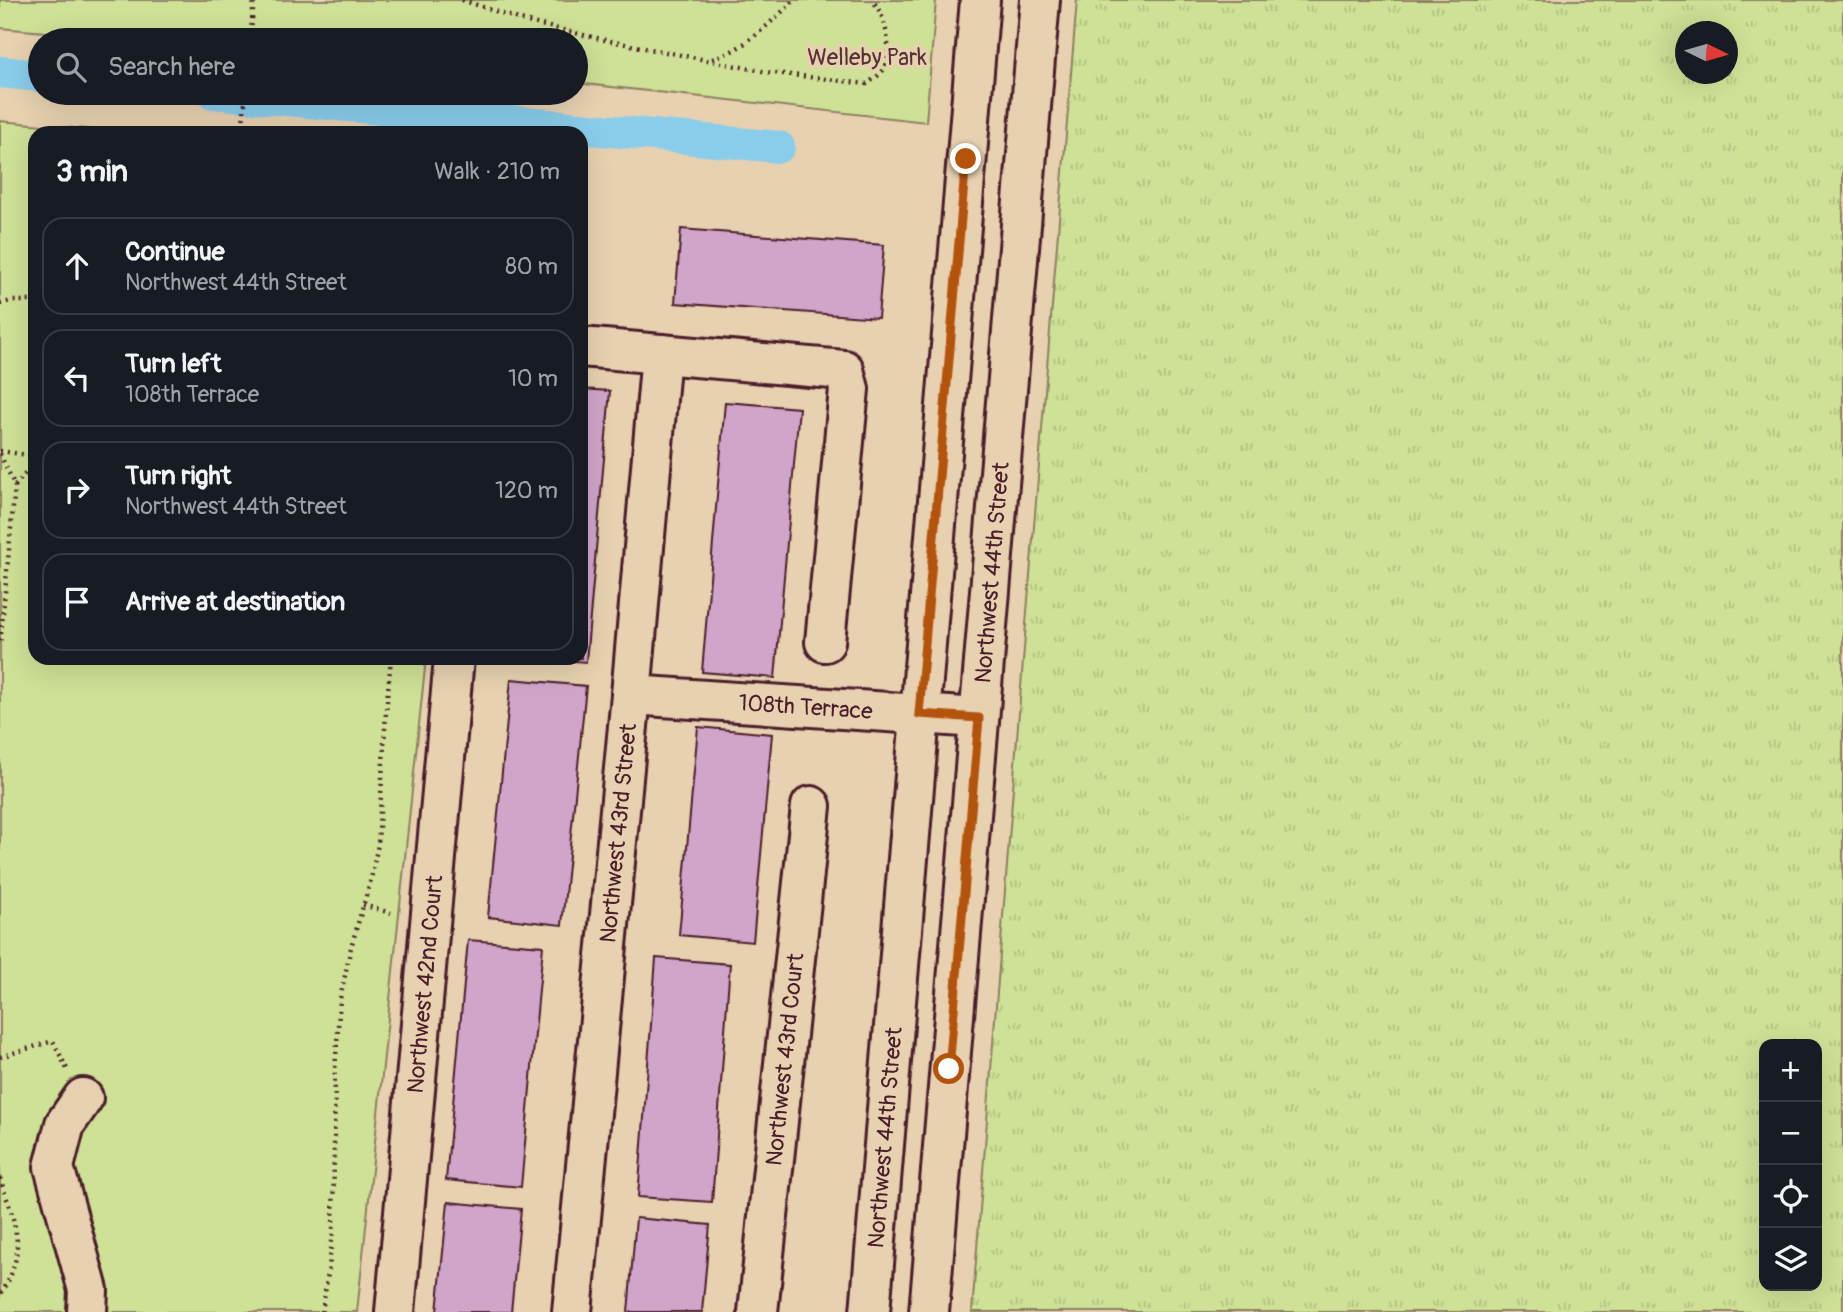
<!DOCTYPE html>
<html lang="en">
<head>
<meta charset="utf-8">
<style>
	:root { --surface:#171b24; --page:#20242c; --text:#f1f3f6; --muted:#9ea1a6; --line:#363941 }
	body { margin:0; font-family:Pangolin,sans-serif; background:var(--page); color:var(--text) }
	.controls { position:absolute; right:21px; bottom:21px; display:grid; overflow:hidden; border-radius:14px; box-shadow:0 7px 28px #0002 }
	.controls button { width:63px; height:63px; display:grid; place-items:center; padding:0; border:0; border-bottom:2px solid var(--line); background:var(--surface); color:var(--text); font:35px sans-serif }
	.compass { position:absolute; left:1675px; top:21px; width:63px; height:63px; border-radius:50%; background:var(--surface); box-shadow:0 7px 28px #0002; rotate:95deg }
	.stop { position:absolute; width:21px; height:21px; margin:-16px; border:5px solid #b45309; border-radius:50%; background:#fff }
	.stop.end { background:#b45309; border-color:#fff; box-shadow:0 2px 7px #0008 }
	.list { margin:0; padding:0; list-style:none }
	h2 { display:flex; justify-content:space-between; align-items:center; height:91px; margin:0; padding:0 28px; font-size:30px }
	h2 small { font-size:23px; font-weight:400; color:var(--muted) }
	.list li { display:grid; grid-template-columns:46px 1fr auto; gap:21px; align-items:center; box-sizing:border-box; height:98px; margin:0 14px 14px; padding:0 14px; border:2px solid var(--line); border-radius:21px }
	.list b { display:block; font-size:26px; white-space:nowrap }
	.list p { margin:0; font-size:23px; white-space:nowrap; color:var(--muted) }
	.list em { font-size:23px; font-style:normal; color:var(--muted) }
	.icon { flex:none; width:38px; height:38px; fill:none; stroke:currentColor; stroke-width:2; stroke-linecap:round; stroke-linejoin:round }
	.map { position:relative; flex:none; width:1843px; height:1312px; overflow:hidden }
	.search { position:absolute; background:var(--surface); box-shadow:0 7px 28px #0002; left:28px; top:28px; width:560px; height:77px; display:flex; align-items:center; gap:18px; box-sizing:border-box; padding:0 24px; border-radius:38px; color:var(--muted); font-size:26px }
	.panel { position:absolute; background:var(--surface); box-shadow:0 7px 28px #0002; left:28px; top:126px; width:560px; height:539px; border-radius:21px }
	.map>svg:first-child { display:block }
	.grass { fill:url(#grass-tufts); stroke:#8c8060; stroke-width:2; fill-rule:evenodd }
	.park { fill:#cee196; stroke:#8c8060; stroke-width:2 }
	.lines { fill:none; stroke-linecap:round; stroke-linejoin:round }
	.canal { stroke:#8acdeb; stroke-width:32 }
	.building { fill:#d0a5c9; stroke:#4a1f2b; stroke-width:2 }
	.minor-casing { stroke:#4a1f2b; stroke-width:44 }
	.path { stroke:#4a1f2b; stroke-width:4.5; stroke-dasharray:2 5; stroke-linecap:butt }
	.minor { stroke:#e7d1b0; stroke-width:38 }
	.route { stroke:#b45309; stroke-width:9 }
	.labels { text-anchor:middle; dominant-baseline:central; stroke-width:7; stroke-linejoin:round; paint-order:stroke }
	.park-label { font-size:23px; fill:#573236; stroke:#e7d1b0 }
	.street-label { font-size:23px; fill:#4a1f2b; stroke:#e7d1b0 }
</style>
</head>
<body>
<div class="map">
<svg width="1843" height="1312" viewBox="0 0 1843 1312">
	<defs>
		<pattern id="grass-tufts" width="24" height="20" patternUnits="userSpaceOnUse" patternTransform="scale(1.75)"><rect width="24" height="20" fill="#cee196"/><path d="M3 7l-1-3M5 7V3M7 7l1-3M15 17l-1-3M17 17v-4M19 17l1-3" fill="none" stroke="#b2c181"/></pattern>
	</defs>
	<rect width="100%" height="100%" fill="#e7d1b0"/>
	<filter id="ink" filterUnits="userSpaceOnUse"><feTurbulence type="fractalNoise" baseFrequency=".0143" numOctaves="2"/><feDisplacementMap in="SourceGraphic" scale="14" xChannelSelector="R" yChannelSelector="G"/><feConvolveMatrix kernelMatrix="1 2 1 2 8 2 1 2 1" color-interpolation-filters="sRGB"/></filter>
	<g filter="url(#ink)">
		<path class="grass" d="M 1077,0 L 1843,0 L 1843,1312 L 972,1312 L 1023,661 ZM 1686,32 L 1728,32 L 1728,74 L 1686,74 ZM 1764,1044 L 1817,1044 L 1817,1286 L 1764,1286 Z"/>
		<path class="park" d="M 0,0 L 936,0 L 926,122 L 576,83 L 576,40 L 136,40 L 0,28 Z
			M 0,121 L 128,133 L 35,133 L 35,658 L 426,658 L 357,1312 L 0,1312 Z"/>
		<g class="lines">
			<path class="canal" d="M 0,72 L 40,76
				M 213,93 L 779,147"/>
		</g>
		<path class="building" d="M 681,229 L 884,245 L 878,318 L 675,303 Z
			M 581,389 L 610,391 L 586,662 L 536,658 L 581,658 Z
			M 725,402 L 799,408 L 775,678 L 702,672 Z
			M 511,679 L 586,686 L 562,925 L 488,917 Z
			M 698,727 L 772,734 L 753,942 L 679,935 Z
			M 468,940 L 543,946 L 521,1187 L 446,1180 Z
			M 656,958 L 730,964 L 712,1202 L 638,1197 Z
			M 448,1202 L 521,1209 L 511,1312 L 437,1312 Z
			M 636,1218 L 710,1225 L 702,1312 L 628,1312 Z"/>
		<g class="lines">
			<defs>
				<g id="minor">
					<path d="M 581,347 L 844,370 L 849,389 L 825,642"/>
					<path id="s1" d="M 631,695 L 979,718"/>
					<path d="M 83,1098 L 65,1124 L 54,1167 L 88,1290 L 87,1312"/>
					<path id="s2" d="M 395,1312 L 454,658"/>
					<path id="s3" d="M 572,1312 L 631,695 L 661,354"/>
					<path id="s4" d="M 758,1312 L 811,806"/>
					<path id="s5" d="M 870,1312 L 980,0"/>
					<path id="s6" d="M 929,1312 L 1040,0"/>
				</g>
			</defs>
			<use href="#minor" class="minor-casing"/>
			<path class="path" d="M 462,0 L 524,21 L 605,40 L 767,72 L 867,84 C 872,80 880,75 884,69 C 894,54 885,10 871,0
				M 250,40 L 254,0
				M 712,59 C 745,50 770,22 795,0
				M 242,133 L 246,93
				M 0,304 L 11,301 L 35,301
				M 0,451 L 35,456
				M 0,454 L 15,486 L 0,645
				M 15,486 L 35,462
				M 363,905 L 391,913
				M 0,1057 L 53,1041 L 67,1069
				M 0,1178 C 15,1224 29,1251 0,1295
				M 322,1312 L 329,1267 L 333,1231 L 335,1070 L 340,999 L 351,947 L 371,879 L 378,844 L 386,712 L 391,658"/>
			<use href="#minor" class="minor"/>
		</g>
	</g>
	<g class="lines" filter="url(#ink)">
		<path class="route" d="M 949,1069 L 979,718 L 919,714 L 966,159"/>
	</g>
	<g class="labels">
		<g class="park-label">
			<text x="867" y="57">Welleby Park</text>
		</g>
		<g class="street-label">
			<text stroke="none"><textPath href="#s6" startOffset="742">Northwest 44th Street</textPath></text>
			<text stroke="none"><textPath href="#s1" startOffset="175">108th Terrace</textPath></text>
			<text stroke="none"><textPath href="#s3" startOffset="481">Northwest 43rd Street</textPath></text>
			<text stroke="none"><textPath href="#s2" startOffset="329">Northwest 42nd Court</textPath></text>
			<text stroke="none"><textPath href="#s4" startOffset="254">Northwest 43rd Court</textPath></text>
			<text stroke="none"><textPath href="#s5" startOffset="175">Northwest 44th Street</textPath></text>
		</g>
	</g>
</svg>
<div class="controls">
<button>+</button>
<button>−</button>
<button><svg class="icon" aria-label="locate" viewBox="0 0 24 24"><circle cx="12" cy="12" r="6"/><path d="M12 2v4M12 18v4M2 12h4M18 12h4"/></svg></button>
<button><svg class="icon" aria-label="layers" viewBox="0 0 24 24"><path d="M12 4l9 5-9 5-9-5zM3 14l9 5 9-5"/></svg></button>
</div>
<svg class="compass" viewBox="-18 -18 36 36"><path d="M0-13l5 13h-10z" fill="#e53935"/><path d="M0 13l5-13h-10z" fill="#9ea1a6"/></svg>
<div class="stop" style="left:949px;top:1069px"></div>
<div class="stop end" style="left:966px;top:159px"></div>
<div class="search"><svg class="icon" aria-label="search" viewBox="0 0 24 24"><circle cx="10" cy="10" r="6"/><path d="M15 15l6 6"/></svg>Search here</div>
<section class="panel">
<h2>3 min<small>Walk · 210 m</small></h2>
<ul class="list">
<li><svg class="icon" aria-label="ahead" viewBox="0 0 24 24"><path d="M12 20V5M6 11l6-6 6 6"/></svg><div><b>Continue</b><p>Northwest 44th Street</p></div><em>80 m</em></li>
<li><svg class="icon" aria-label="left" viewBox="0 0 24 24"><path d="M17 20v-9H6M10 6l-5 5 5 5"/></svg><div><b>Turn left</b><p>108th Terrace</p></div><em>10 m</em></li>
<li><svg class="icon" aria-label="right" viewBox="0 0 24 24"><path d="M7 20v-9h11M14 6l5 5-5 5"/></svg><div><b>Turn right</b><p>Northwest 44th Street</p></div><em>120 m</em></li>
<li><svg class="icon" aria-label="arrive" viewBox="0 0 24 24"><path d="M6 21V4h12l-3 4 3 4H6"/></svg><div><b>Arrive at destination</b></div></li>
</ul>
</section>
</div>
</body>
</html>
